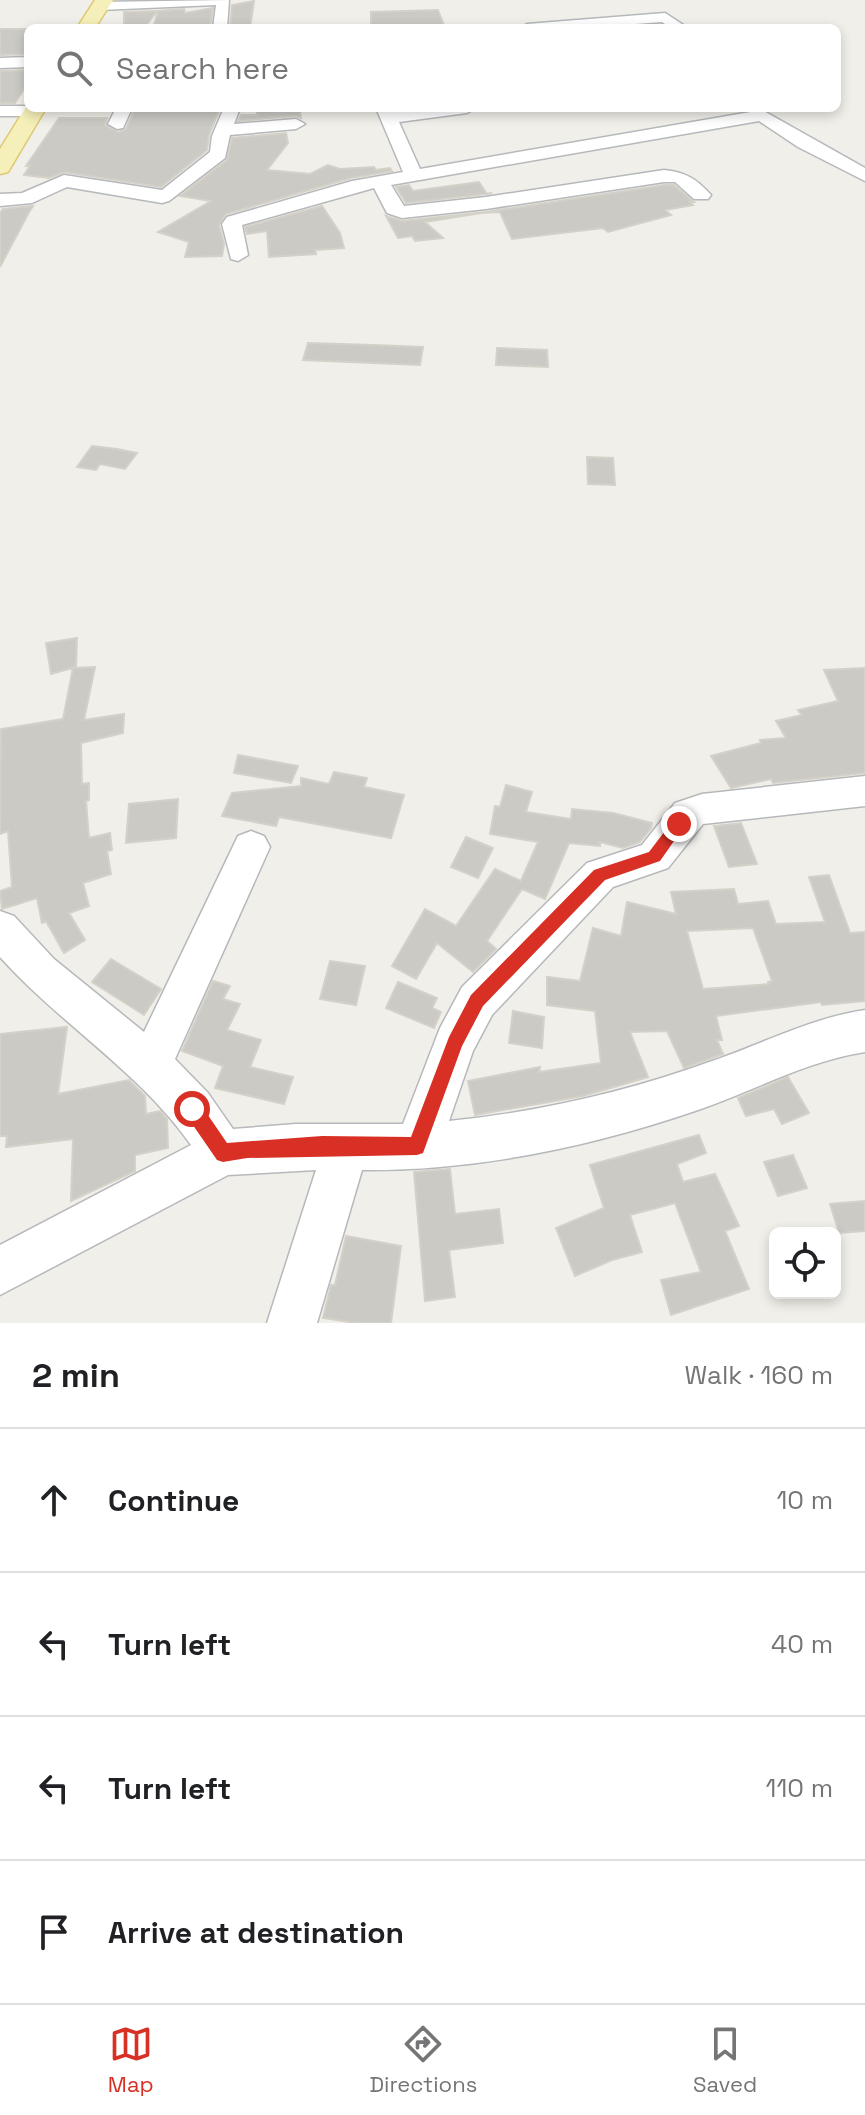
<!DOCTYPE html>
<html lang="en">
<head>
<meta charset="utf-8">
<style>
	:root { --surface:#fff; --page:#f2f2f2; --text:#202124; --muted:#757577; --line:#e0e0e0; --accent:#d93025 }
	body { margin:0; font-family:"Space Grotesk",sans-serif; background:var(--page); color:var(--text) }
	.controls { position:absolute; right:24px; bottom:24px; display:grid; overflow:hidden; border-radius:12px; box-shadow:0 4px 12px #0003 }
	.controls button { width:72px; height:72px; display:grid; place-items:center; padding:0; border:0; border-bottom:2px solid var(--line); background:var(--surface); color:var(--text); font:40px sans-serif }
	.stop { position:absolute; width:24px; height:24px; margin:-18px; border:6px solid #d93025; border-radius:50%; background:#fff }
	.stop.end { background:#d93025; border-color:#fff; box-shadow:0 2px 8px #0008 }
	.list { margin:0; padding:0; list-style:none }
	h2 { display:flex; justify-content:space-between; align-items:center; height:104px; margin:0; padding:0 32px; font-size:34px }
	h2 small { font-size:26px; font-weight:400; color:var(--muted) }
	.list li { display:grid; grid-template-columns:52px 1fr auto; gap:24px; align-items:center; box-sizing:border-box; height:144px; padding:0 32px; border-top:2px solid var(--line) }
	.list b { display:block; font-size:30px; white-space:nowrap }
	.list em { font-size:26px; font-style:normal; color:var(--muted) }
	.icon { flex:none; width:44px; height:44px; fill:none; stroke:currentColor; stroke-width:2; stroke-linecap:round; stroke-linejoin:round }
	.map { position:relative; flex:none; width:865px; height:1323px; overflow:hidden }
	.search { position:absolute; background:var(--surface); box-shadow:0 4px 12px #0003; left:24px; right:24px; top:24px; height:88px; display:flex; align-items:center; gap:20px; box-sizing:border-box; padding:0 28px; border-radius:12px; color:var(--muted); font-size:30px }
	.sheet { height:680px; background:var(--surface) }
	nav { display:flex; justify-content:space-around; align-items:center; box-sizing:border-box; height:112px; border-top:2px solid var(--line); background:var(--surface); font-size:22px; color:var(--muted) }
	nav a { display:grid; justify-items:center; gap:4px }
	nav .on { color:var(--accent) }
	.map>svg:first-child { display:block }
	.building { fill:#cbcac5; stroke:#d4d1c8; stroke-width:2; fill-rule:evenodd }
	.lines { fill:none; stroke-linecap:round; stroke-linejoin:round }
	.minor-casing { stroke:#b6b8bb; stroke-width:3 }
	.major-casing { stroke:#e0c872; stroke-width:3 }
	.minor { fill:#fff; fill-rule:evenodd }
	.major { fill:#f5efb9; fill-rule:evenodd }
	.route { fill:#d93025 }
</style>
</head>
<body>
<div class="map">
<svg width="865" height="1323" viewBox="0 0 865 1323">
	<rect width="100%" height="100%" fill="#f0efe9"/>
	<path class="building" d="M 254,1 L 250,28 L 230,28 L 232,5 Z
		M 213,8 L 210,28 L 153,28 L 158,11 L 184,9 L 185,13 Z
		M 438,10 L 445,28 L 371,28 L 371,12 Z
		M 157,11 L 146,26 L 124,26 L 124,12 Z
		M 0,29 L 28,29 L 28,54 L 0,55 Z
		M 28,70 L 28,83 L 15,103 L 0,103 L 0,71 Z
		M 135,108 L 220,108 L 209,135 L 207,150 L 161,187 L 64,172 L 49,178 L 24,175 L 30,166 L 26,166 L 59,118 L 107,118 L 105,125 L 118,132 L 126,129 Z
		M 300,108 L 301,118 L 296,116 L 238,121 L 241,115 L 257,115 L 257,109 Z
		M 286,133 L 288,143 L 267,170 L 310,174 L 328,165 L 340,169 L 374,167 L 376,170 L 390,168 L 392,171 L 351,178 L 226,214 L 219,225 L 224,244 L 222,256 L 185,257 L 189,242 L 158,232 L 211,201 L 180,196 L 227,160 L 232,138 Z
		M 479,182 L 487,194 L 492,193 L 486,194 L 406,203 L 396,187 L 409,185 L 413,191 Z
		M 664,185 L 674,185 L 694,202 L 690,202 L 693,205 L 665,210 L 671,215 L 608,232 L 603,228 L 512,239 L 500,212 L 481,213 L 425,222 L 443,238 L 415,241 L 412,236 L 398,238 L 386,216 L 402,221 L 486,212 Z
		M 33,206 L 28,214 L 0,267 L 0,213 L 3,209 Z
		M 322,206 L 340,233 L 344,248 L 315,250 L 316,254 L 269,257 L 267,231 L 247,234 L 245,227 Z
		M 308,343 L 373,345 L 423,347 L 420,365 L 303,360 Z
		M 497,348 L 547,350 L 548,367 L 496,365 Z
		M 92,446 L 117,449 L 137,453 L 125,469 L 100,464 L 96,470 L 77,467 Z
		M 587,457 L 613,458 L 615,485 L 588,484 Z
		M 77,638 L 76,667 L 51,674 L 46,643 Z
		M 95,667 L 84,720 L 124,714 L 123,733 L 81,743 L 82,784 L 89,783 L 89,800 L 86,801 L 89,838 L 110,833 L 112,850 L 107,851 L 111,874 L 83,883 L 89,906 L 69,913 L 85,940 L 64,953 L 46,921 L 42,923 L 37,898 L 2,909 L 0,891 L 12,887 L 8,831 L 0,834 L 1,729 L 63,719 L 73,668 Z
		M 865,668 L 865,773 L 773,783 L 771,779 L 731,788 L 711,756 L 761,743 L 760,740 L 786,738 L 776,721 L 802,715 L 798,710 L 838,701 L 824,670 Z
		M 238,755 L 298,766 L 291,783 L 234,773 Z
		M 334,772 L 367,778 L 364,787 L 404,795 L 391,838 L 279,817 L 276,826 L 222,816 L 232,793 L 301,786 L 301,778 L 329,784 Z
		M 506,785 L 532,792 L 526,812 L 571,819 L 572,809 L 613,813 L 652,823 L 651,828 L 640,842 L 623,848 L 600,842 L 600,846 L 569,843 L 545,899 L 522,889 L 487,941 L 496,949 L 473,972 L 437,943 L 416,979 L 392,966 L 425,909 L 456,926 L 495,869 L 521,881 L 538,842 L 490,834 L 495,806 L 500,807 Z
		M 178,799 L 176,838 L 126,843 L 129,804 Z
		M 741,823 L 757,864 L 729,867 L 714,826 Z
		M 466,837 L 493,848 L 478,878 L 451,867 Z
		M 829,875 L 850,933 L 865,932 L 865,1001 L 822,1005 L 821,1002 L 716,1016 L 722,1040 L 717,1040 L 723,1054 L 684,1068 L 667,1031 L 630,1032 L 648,1077 L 583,1096 L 475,1115 L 468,1081 L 540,1067 L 539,1072 L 601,1063 L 595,1011 L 547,1005 L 547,977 L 580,981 L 593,928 L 621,936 L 627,902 L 676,914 L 671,892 L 734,889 L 738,904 L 768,901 L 776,924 L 825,922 L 809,877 ZM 753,928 L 772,981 L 768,982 L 769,984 L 703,989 L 687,931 Z
		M 111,959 L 161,989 L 144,1015 L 92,982 Z
		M 330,961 L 365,966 L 356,1005 L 320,999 Z
		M 213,981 L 230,986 L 223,999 L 240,1004 L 227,1030 L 261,1040 L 250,1067 L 293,1077 L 284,1104 L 215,1088 L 223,1066 L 182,1051 Z
		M 398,982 L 437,998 L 432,1008 L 441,1012 L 434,1028 L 386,1008 Z
		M 513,1011 L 544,1017 L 542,1048 L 509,1043 Z
		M 67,1027 L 58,1094 L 129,1080 L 145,1096 L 146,1114 L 160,1111 L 167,1119 L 168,1148 L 135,1155 L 135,1171 L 71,1201 L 73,1139 L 6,1147 L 7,1136 L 0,1136 L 0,1034 Z
		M 788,1077 L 809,1113 L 782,1124 L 774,1109 L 746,1116 L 738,1098 Z
		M 699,1135 L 706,1153 L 677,1164 L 683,1182 L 715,1174 L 739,1226 L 725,1231 L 749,1289 L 671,1315 L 661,1280 L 701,1272 L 675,1203 L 630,1215 L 642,1252 L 612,1260 L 575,1276 L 556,1228 L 604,1208 L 590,1165 Z
		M 793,1155 L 807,1188 L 778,1196 L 764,1162 Z
		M 450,1169 L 455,1214 L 499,1209 L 503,1243 L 449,1250 L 455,1297 L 425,1301 L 414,1172 Z
		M 865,1201 L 865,1231 L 839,1233 L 830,1204 Z
		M 346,1236 L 401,1246 L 391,1323 L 356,1323 L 323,1318 L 331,1285 L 335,1285 Z"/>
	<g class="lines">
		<defs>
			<path id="minor" d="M 229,0 L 227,28 L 213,28 L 216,5 L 100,10 L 93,6 L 100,2 Z
				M 665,13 L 688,28 L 671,28 L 662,22 L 581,28 L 520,28 L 527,24 Z
				M 28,57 L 28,67 L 0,68 L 0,58 Z
				M 0,106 L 28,106 L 43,111 L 35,116 L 0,116 Z
				M 116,108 L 132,108 L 123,128 L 117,129 L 108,124 Z
				M 224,108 L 240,108 L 234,124 L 296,119 L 305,124 L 296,129 L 230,135 L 225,158 L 169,201 L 162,203 L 67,187 L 32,203 L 0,206 L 0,194 L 22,193 L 64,175 L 162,190 L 210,152 L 212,136 Z
				M 376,108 L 392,108 L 394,112 L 428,108 L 475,108 L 467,113 L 399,122 L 420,169 L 762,110 L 865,168 L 865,181 L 798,147 L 759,121 L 391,185 L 404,206 L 486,197 L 664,170 C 685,172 697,179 711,195 L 708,199 L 694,199 L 675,182 L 664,182 L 486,209 L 402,218 L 387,213 L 374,188 L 242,225 L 248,255 L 238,261 L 231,259 L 222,224 L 227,217 L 352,181 L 403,172 Z
				M 865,776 L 865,806 L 703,824 L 668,868 L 613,887 L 492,1015 L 473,1051 L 449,1121 C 539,1112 630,1091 715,1060 C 766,1042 812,1018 865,1010 L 865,1052 C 806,1061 754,1091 698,1110 C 590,1147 476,1171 362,1170 L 317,1323 L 267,1323 L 316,1170 L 228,1175 L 0,1295 L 0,1245 L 191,1145 C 139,1071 60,1024 0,957 L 0,911 L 14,916 L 54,959 L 144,1032 L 238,836 L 251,831 L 264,836 L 270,847 L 175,1059 L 208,1093 L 233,1129 L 296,1124 L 403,1124 L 440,1028 L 462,987 L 587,863 L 642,845 L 675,803 L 702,794 Z"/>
			<path id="major" d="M 95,0 L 113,0 L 95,28 L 77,28 Z
				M 28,104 L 28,108 L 46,108 L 8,172 L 0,174 L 0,149 Z"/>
		</defs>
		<use href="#minor" class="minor-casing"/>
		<use href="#major" class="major-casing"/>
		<use href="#minor" class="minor"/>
		<use href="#major" class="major"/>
	</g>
	<path class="route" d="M 679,817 L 686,824 L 660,861 L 605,880 L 483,1006 L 462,1046 L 423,1153 L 417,1155 L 247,1158 L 223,1162 L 217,1160 L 186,1115 L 183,1109 L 186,1102 L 192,1100 L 199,1102 L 227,1143 L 322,1136 L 411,1137 L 449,1037 L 471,995 L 594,870 L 649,852 L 674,819 Z"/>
</svg>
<div class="controls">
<button><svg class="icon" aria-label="locate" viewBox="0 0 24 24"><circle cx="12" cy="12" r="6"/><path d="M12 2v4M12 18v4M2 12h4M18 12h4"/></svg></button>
</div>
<div class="stop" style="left:192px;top:1109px"></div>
<div class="stop end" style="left:679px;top:824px"></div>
<div class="search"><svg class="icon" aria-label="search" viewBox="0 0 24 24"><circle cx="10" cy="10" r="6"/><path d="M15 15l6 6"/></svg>Search here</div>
</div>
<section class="sheet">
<h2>2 min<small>Walk · 160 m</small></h2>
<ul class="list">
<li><svg class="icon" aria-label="ahead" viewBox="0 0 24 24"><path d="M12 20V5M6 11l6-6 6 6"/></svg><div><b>Continue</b></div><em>10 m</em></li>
<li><svg class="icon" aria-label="left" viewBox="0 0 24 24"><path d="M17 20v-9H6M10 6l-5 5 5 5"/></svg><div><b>Turn left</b></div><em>40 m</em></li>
<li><svg class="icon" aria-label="left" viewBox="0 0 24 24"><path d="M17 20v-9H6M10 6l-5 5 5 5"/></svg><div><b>Turn left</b></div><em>110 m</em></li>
<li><svg class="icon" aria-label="arrive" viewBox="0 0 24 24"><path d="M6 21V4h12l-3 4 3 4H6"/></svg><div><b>Arrive at destination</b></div></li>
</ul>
</section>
<nav>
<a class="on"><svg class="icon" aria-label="map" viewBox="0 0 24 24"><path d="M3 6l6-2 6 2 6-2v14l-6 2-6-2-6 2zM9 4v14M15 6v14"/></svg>Map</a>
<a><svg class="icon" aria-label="directions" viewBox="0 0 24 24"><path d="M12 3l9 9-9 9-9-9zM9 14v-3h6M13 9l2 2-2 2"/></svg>Directions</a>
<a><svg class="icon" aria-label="saved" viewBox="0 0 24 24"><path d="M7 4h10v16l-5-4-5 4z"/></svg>Saved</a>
</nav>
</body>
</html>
